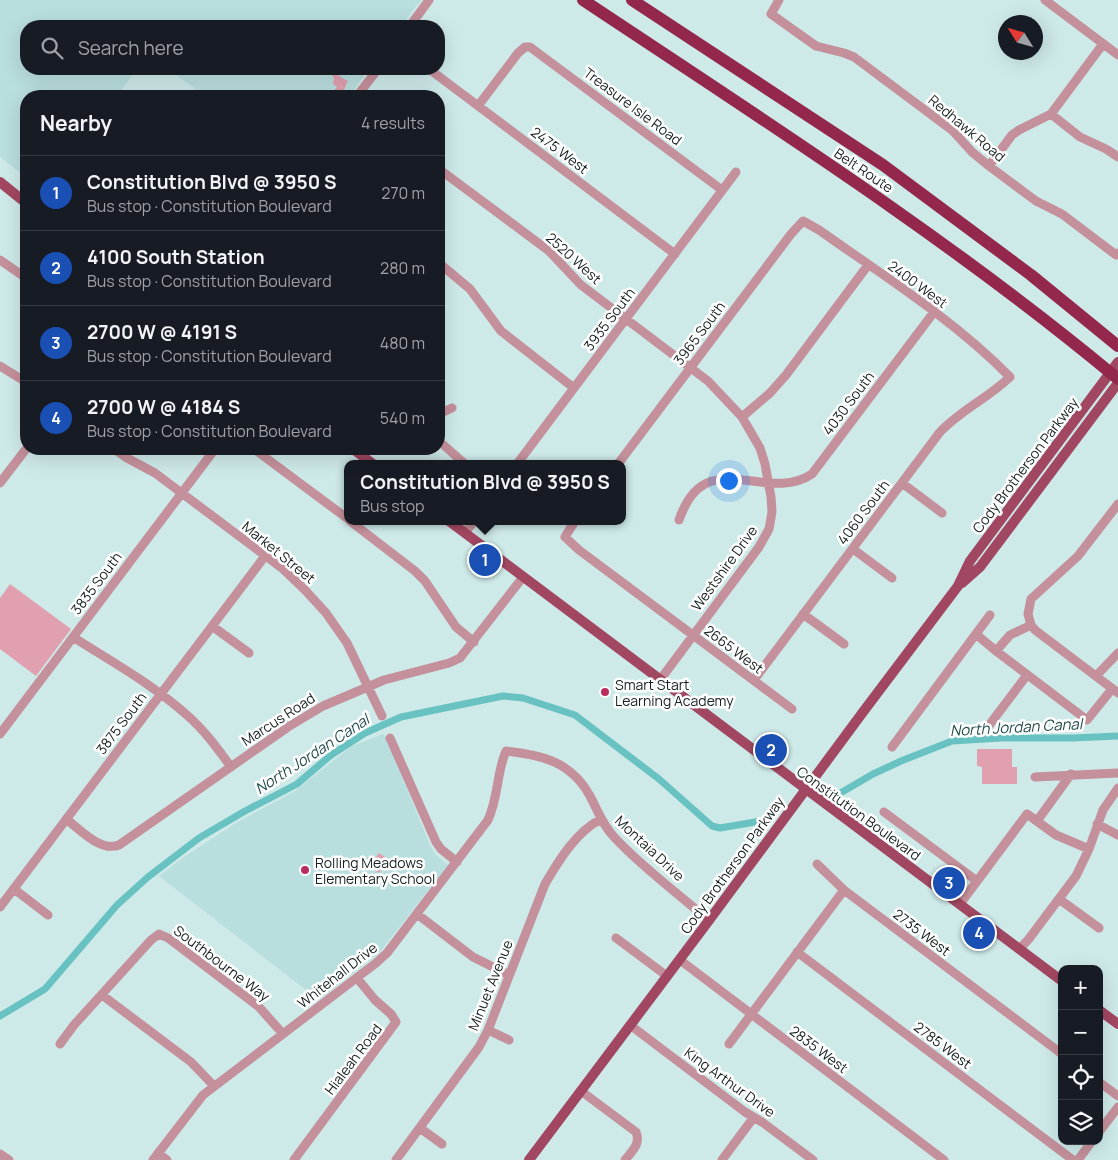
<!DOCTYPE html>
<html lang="en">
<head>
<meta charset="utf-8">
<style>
	:root { --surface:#171b24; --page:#20242c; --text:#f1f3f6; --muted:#9ea1a6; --line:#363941; --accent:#ea580c }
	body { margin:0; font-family:Manrope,sans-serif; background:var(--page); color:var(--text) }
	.controls { position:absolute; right:15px; bottom:15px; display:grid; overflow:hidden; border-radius:10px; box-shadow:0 5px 20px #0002 }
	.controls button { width:45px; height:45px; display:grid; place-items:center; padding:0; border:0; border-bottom:1px solid var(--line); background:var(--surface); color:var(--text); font:25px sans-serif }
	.compass { position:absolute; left:998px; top:15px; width:45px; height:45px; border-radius:50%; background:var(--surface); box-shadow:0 5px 20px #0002; rotate:307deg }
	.you { position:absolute; left:728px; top:480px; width:18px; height:18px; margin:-12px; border:4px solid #fff; border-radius:50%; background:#1a73e8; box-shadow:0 0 0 8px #1a73e833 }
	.badge { display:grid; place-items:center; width:32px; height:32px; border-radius:50%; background:var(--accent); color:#fff; font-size:16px; font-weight:700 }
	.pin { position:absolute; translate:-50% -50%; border:2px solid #fff; box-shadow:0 1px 5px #0006 }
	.popup { position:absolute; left:344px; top:460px; width:282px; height:65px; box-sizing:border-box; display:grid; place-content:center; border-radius:10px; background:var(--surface); filter:drop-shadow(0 1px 4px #0005); font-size:16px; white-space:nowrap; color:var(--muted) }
	.popup b { font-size:19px; color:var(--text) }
	.popup::after { content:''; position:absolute; left:50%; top:100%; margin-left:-10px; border:10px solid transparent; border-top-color:var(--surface) }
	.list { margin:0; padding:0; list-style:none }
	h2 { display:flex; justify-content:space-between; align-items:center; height:65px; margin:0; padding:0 20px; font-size:21px }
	h2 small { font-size:16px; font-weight:400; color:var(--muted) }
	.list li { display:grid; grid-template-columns:32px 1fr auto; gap:15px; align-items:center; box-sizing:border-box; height:75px; padding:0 20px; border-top:1px solid var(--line) }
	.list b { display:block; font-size:19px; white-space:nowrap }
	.list p { margin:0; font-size:16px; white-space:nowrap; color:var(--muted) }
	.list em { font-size:16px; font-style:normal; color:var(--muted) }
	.icon { flex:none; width:28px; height:28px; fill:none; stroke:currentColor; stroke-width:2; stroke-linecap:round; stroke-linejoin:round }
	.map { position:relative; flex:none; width:1118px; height:1160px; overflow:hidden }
	.search { position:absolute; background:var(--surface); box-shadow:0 5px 20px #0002; left:20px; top:20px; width:425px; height:55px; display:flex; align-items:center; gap:12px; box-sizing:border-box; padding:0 18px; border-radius:20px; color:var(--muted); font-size:19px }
	.panel { position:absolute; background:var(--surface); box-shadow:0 5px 20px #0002; left:20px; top:90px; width:425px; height:365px; border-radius:20px }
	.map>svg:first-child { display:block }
	.built { fill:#b9dede }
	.green { fill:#e1a0af }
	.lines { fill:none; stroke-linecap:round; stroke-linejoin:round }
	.canal { stroke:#69c2c2; stroke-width:7 }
	.minor { stroke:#c4909b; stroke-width:9 }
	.major { stroke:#a24761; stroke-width:10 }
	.highway { stroke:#93274c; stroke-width:12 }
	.poi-dot { fill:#b92c5f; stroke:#fff; stroke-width:2 }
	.labels { text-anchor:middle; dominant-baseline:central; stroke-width:5; stroke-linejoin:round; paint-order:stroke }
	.street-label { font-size:14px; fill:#162020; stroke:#fff }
	.poi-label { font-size:14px; fill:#162020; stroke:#fff; text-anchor:start }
	.water-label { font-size:15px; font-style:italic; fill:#234c4d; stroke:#fff }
</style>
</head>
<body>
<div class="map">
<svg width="1118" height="1160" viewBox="0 0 1118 1160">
	<rect width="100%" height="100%" fill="#cde9e8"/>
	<path class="built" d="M 0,0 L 421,0 L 401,26 L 26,26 L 26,69 L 137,69 L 117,96 L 26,96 L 26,177 L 0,157 Z
		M 168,69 L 369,69 L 349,96 L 205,96 Z
		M 384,734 L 430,845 L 436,855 L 448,865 L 379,953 L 319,1000 L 159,876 L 184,857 L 236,823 L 295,791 L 352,746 Z"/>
	<path class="green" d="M 331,69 L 342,78 L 348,81 L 341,96 L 330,96 L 337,87 L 333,84 L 334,78 L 329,71 Z
		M 10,584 L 71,629 L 36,676 L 0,649 L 0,598 Z
		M 977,749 L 1012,749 L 1012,767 L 1017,767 L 1017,784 L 982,784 L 982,767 L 977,766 Z
		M 379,853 L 389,860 L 379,873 L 369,866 Z"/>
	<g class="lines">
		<path class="canal" d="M 837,795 L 873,774 L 901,761 L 952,741 L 1001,738 L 1073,738 L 1118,736
			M 0,1016 L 45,989 L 117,905 L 148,877 L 199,838 L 245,811 L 297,784 L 331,755 L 365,733 L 401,717 L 503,696 L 523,698 L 575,715 L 659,779 L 712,826 L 720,828 L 761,821"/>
		<path class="minor" d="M 779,0 L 771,14 L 816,46 L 844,53 L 854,57 L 953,131 L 972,152 L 989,166 L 1036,201 L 1062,214 L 1116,255 L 1118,253
			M 1045,0 L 1118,55
			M 410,26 L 429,0
			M 429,69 L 675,254
			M 357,96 L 378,69
			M 478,106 L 518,53 L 525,47 L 530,47 L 722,190
			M 1051,114 L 1080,137 L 1106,149 L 1118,157
			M 989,166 L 1012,135 L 1019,130 L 1051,114 L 1103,44
			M 439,169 L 549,251 L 581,285 L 708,381 L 742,417 L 760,448 L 765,464 L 771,497 L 772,512 L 769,529 L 759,547 L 660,680
			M 0,260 L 26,278
			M 439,263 L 470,289 L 501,331 L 574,388
			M 0,366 L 26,382
			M 439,414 L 452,408
			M 742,417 L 770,393 L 786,375 L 868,265
			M 439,441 L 465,464
			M 114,449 L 127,458 L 155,473 L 283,569 L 305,590 L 326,613 L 347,643 L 382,716
			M 254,449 L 348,519
			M 517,464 L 736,172
			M 618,464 L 791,234 L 803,221 L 819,230 C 884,276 954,320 1010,377 C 988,398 961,410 940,432 L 754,680
			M 0,483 L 26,449
			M 902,483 L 942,513
			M 1118,504 L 1078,556 L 1031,599 L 1028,614 L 1031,625 L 1035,630 L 1118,693
			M 679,520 C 706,442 765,505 812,474 L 934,312
			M 350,521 L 415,571 L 425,581 L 456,627 L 474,642
			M 575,521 L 565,537 L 579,550 L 792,709
			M 465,533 L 474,521
			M 853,549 L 892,578
			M 803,614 L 844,644
			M 212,626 L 249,653
			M 977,635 L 996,651 L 1087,720 L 1112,689
			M 73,637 C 112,662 154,685 188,716 C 205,731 218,749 231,767
			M 996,651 L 1010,635 L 1031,625
			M 1096,676 L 1118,653
			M 984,732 L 1027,675
			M 0,734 L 215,449
			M 390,738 L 436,842 L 441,849 L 457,862
			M 892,747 L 990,615
			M 1035,777 L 1118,773
			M 884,812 L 977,881
			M 66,819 C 81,830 100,852 119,845 L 288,727 L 323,706 L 384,680 L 449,663 L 460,658 L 523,577
			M 1037,821 L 1071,774
			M 1097,824 L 1118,835
			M 817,864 L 844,890 L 1062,1054
			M 14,889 L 48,915
			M 1059,899 L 1099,928
			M 960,904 L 1027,814 L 1056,835 L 1089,849
			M 0,907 L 265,556
			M 417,914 L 473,957 L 509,975
			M 616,938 L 667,976
			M 1019,949 L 1028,940 L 1076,876 L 1089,849 L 1103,810 L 1118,788
			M 797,952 L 1073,1160
			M 680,960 L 944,1160
			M 102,995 L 191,1062 L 214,1086
			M 630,1025 L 745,1112 L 762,1122 L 813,1160
			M 488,1030 L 509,1040
			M 60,1044 L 74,1025 L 151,940 L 159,934 L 168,938 L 259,1007 L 283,1034
			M 729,1044 L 844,890
			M 1099,1082 L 1118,1096
			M 581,1091 L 636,1132 C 641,1144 632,1151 625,1160
			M 420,1128 L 442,1144
			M 1099,1132 L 1118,1107
			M 158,1153 L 167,1160
			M 0,1154 L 9,1160
			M 153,1160 L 203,1095 L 376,963 L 387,953 L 488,820 C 499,796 496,774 506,751 C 541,755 571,761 590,796 C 598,811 603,826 615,838 C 639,864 672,889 699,912 L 710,919
			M 294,1160 L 396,1022 L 391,1014 L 375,1000 L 357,978
			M 396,1160 L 479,1047 L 488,1030 L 545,884 C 559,860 576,832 601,819
			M 722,1160 L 754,1117
			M 1078,1160 L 1092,1141"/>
		<path class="major" d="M 0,182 L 26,203
			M 353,449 L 373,464
			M 449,521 L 1062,981
			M 962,583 L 980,567 L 1118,383
			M 1099,1010 L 1118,1024
			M 529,1160 L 710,919 L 863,712 L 958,586 L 970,561 L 1118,362"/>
		<path class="highway" d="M 583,0 C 765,121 950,239 1118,379
			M 632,0 L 883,165 L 1031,275 L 1118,346"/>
	</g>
	<g class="poi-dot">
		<circle cx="605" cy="692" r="5"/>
		<circle cx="305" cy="870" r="5"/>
	</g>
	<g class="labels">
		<g class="street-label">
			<text transform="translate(633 106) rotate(37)">Treasure Isle Road</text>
			<text transform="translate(967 128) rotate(40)">Redhawk Road</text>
			<text transform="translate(560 150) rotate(37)">2475 West</text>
			<text transform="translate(864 170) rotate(34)">Belt Route</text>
			<text transform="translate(574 258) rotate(42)">2520 West</text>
			<text transform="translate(918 284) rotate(36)">2400 West</text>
			<text transform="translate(609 319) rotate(-53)">3935 South</text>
			<text transform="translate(699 333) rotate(-53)">3965 South</text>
			<text transform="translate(848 403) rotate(-53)">4030 South</text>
			<text transform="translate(1025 465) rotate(-53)">Cody Brotherson Parkway</text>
			<text transform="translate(863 512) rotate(-53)">4060 South</text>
			<text transform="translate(279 552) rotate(39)">Market Street</text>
			<text transform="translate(724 568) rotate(-54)">Westshire Drive</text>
			<text transform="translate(96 583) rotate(-53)">3835 South</text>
			<text transform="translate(734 649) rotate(37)">2665 West</text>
			<text transform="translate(278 719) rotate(-33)">Marcus Road</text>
			<text transform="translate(121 723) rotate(-53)">3875 South</text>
			<text transform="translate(859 813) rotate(36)">Constitution Boulevard</text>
			<text transform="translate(650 848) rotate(43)">Montaia Drive</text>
			<text transform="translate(732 865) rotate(-54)">Cody Brotherson Parkway</text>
			<text transform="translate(922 932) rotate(37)">2735 West</text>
			<text transform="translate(222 963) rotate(37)">Southbourne Way</text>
			<text transform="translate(337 975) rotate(-38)">Whitehall Drive</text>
			<text transform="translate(490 985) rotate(-68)">Minuet Avenue</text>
			<text transform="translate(943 1045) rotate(37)">2785 West</text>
			<text transform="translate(819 1049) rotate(37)">2835 West</text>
			<text transform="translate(353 1059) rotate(-53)">Hialeah Road</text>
			<text transform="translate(730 1082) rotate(36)">King Arthur Drive</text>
		</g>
		<g class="poi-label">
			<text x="615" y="684">Smart Start<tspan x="615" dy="16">Learning Academy</tspan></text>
			<text x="315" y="862">Rolling Meadows<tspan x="315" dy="16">Elementary School</tspan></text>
		</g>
		<g class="water-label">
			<text transform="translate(1016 727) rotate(-3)">North Jordan Canal</text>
			<text transform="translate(312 754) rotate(-33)">North Jordan Canal</text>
		</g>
	</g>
</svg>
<div class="controls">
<button>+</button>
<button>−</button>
<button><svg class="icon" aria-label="locate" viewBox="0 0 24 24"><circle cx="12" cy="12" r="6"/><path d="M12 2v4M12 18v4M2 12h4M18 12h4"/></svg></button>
<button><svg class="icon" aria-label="layers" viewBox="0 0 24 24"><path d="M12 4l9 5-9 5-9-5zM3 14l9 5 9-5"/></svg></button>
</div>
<svg class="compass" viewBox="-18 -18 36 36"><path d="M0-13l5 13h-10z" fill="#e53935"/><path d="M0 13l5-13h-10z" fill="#9ea1a6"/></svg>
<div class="you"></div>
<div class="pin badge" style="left:485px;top:560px;background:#1a4fb4">1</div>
<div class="popup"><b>Constitution Blvd @ 3950 S</b>Bus stop</div>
<div class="pin badge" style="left:771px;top:750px;background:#1a4fb4">2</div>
<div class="pin badge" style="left:949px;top:883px;background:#1a4fb4">3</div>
<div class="pin badge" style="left:979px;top:933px;background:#1a4fb4">4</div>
<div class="search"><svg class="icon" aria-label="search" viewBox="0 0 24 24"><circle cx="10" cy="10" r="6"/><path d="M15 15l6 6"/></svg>Search here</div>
<section class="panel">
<h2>Nearby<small>4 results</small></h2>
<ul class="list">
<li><span class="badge" style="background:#1a4fb4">1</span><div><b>Constitution Blvd @ 3950 S</b><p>Bus stop · Constitution Boulevard</p></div><em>270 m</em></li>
<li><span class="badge" style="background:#1a4fb4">2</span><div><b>4100 South Station</b><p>Bus stop · Constitution Boulevard</p></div><em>280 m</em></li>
<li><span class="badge" style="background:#1a4fb4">3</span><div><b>2700 W @ 4191 S</b><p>Bus stop · Constitution Boulevard</p></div><em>480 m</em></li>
<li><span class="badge" style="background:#1a4fb4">4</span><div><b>2700 W @ 4184 S</b><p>Bus stop · Constitution Boulevard</p></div><em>540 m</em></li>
</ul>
</section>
</div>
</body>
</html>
